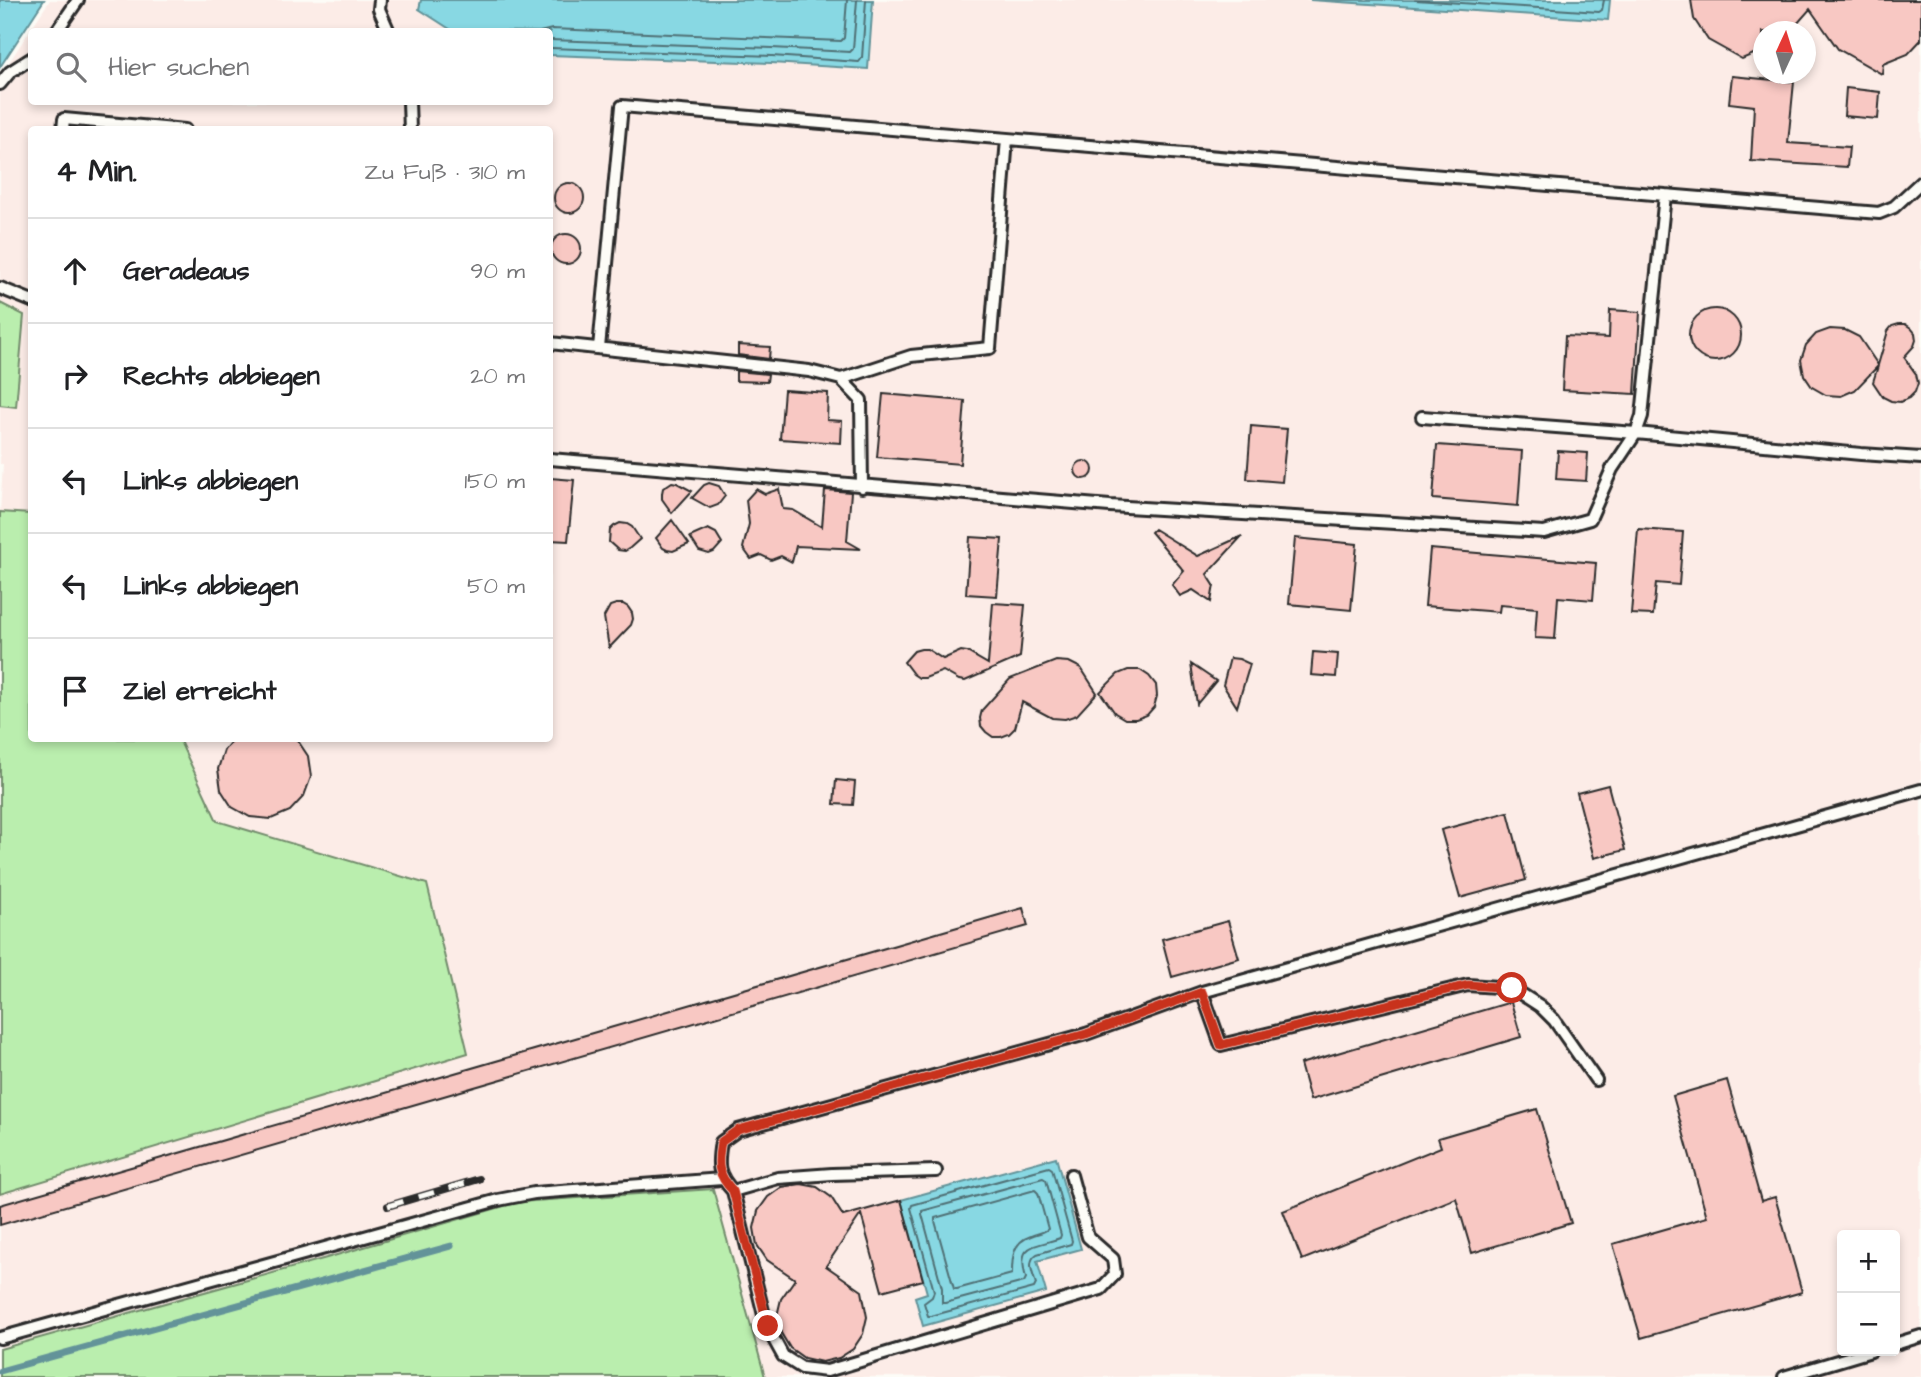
<!DOCTYPE html>
<html lang="de">
<head>
<meta charset="utf-8">
<style>
	:root { --surface:#fff; --page:#f2f2f2; --text:#202124; --muted:#757577; --line:#e0e0e0 }
	body { margin:0; font-family:"Architects Daughter",sans-serif; background:var(--page); color:var(--text) }
	.controls { position:absolute; right:21px; bottom:21px; display:grid; overflow:hidden; border-radius:7px; box-shadow:0 4px 10px #0003 }
	.controls button { width:63px; height:63px; display:grid; place-items:center; padding:0; border:0; border-bottom:2px solid var(--line); background:var(--surface); color:var(--text); font:35px sans-serif }
	.compass { position:absolute; left:1753px; top:21px; width:63px; height:63px; border-radius:50%; background:var(--surface); box-shadow:0 4px 10px #0003; rotate:4deg }
	.stop { position:absolute; width:21px; height:21px; margin:-16px; border:5px solid #c8321e; border-radius:50%; background:#fff }
	.stop.end { background:#c8321e; border-color:#fff; box-shadow:0 2px 7px #0008 }
	.list { margin:0; padding:0; list-style:none }
	h2 { display:flex; justify-content:space-between; align-items:center; height:91px; margin:0; padding:0 28px; font-size:30px }
	h2 small { font-size:23px; font-weight:400; color:var(--muted) }
	.list li { display:grid; grid-template-columns:46px 1fr auto; gap:21px; align-items:center; box-sizing:border-box; height:105px; padding:0 28px; border-top:2px solid var(--line) }
	.list b { display:block; font-size:26px; white-space:nowrap }
	.list em { font-size:23px; font-style:normal; color:var(--muted) }
	.icon { flex:none; width:38px; height:38px; fill:none; stroke:currentColor; stroke-width:2; stroke-linecap:round; stroke-linejoin:round }
	.map { position:relative; flex:none; width:1921px; height:1377px; overflow:hidden }
	.search { position:absolute; background:var(--surface); box-shadow:0 4px 10px #0003; left:28px; top:28px; width:525px; height:77px; display:flex; align-items:center; gap:18px; box-sizing:border-box; padding:0 24px; border-radius:7px; color:var(--muted); font-size:26px }
	.panel { position:absolute; background:var(--surface); box-shadow:0 4px 10px #0003; left:28px; top:126px; width:525px; height:616px; border-radius:7px }
	.map>svg:first-child { display:block }
	.built { fill:#fcece7; fill-rule:evenodd }
	.green { fill:#baeeae; stroke:#728c6c; stroke-width:2 }
	.water { fill:#88d8e3; stroke:#639399; stroke-width:2 }
	.lines { fill:none; stroke-linecap:round; stroke-linejoin:round }
	.shore { stroke:#507075; stroke-width:2 }
	.stream { stroke:#639399; stroke-width:7 }
	.building { fill:#f8c8c3; stroke:#2b2b2b; stroke-width:2 }
	.lane-casing { stroke:#2b2b2b; stroke-width:16 }
	.lane { stroke:#fdfcf7; stroke-width:10 }
	.rail-casing { stroke:#2b2b2b; stroke-width:8 }
	.rail { stroke:#fdfcf7; stroke-width:5; stroke-dasharray:16; stroke-linecap:butt }
	.route { stroke:#c8321e; stroke-width:9 }
</style>
</head>
<body>
<div class="map">
<svg width="1921" height="1377" viewBox="0 0 1921 1377">
	<rect width="100%" height="100%" fill="#fdfcf7"/>
	<filter id="ink" filterUnits="userSpaceOnUse"><feTurbulence type="fractalNoise" baseFrequency=".0143" numOctaves="2"/><feDisplacementMap in="SourceGraphic" scale="14" xChannelSelector="R" yChannelSelector="G"/><feConvolveMatrix kernelMatrix="1 2 1 2 8 2 1 2 1" color-interpolation-filters="sRGB"/></filter>
	<g filter="url(#ink)">
		<path class="built" d="M 50,0 L 1921,0 L 1921,1377 L 765,1377 L 713,1189 L 518,1202 L 330,1257 L 0,1349 L 0,1194 L 467,1053 L 427,885 L 217,821 L 179,739 L 550,738 L 550,130 L 32,130 L 31,514 L 0,512 L 3,464 L 0,464 L 0,405 L 16,407 L 24,315 L 0,303 L 0,76 ZM 32,32 L 550,32 L 550,102 L 32,102 ZM 1764,32 L 1806,32 L 1806,74 L 1764,74 ZM 1842,1235 L 1895,1235 L 1895,1351 L 1842,1351 Z"/>
		<path class="green" d="M 0,303 L 24,315 L 16,407 L 0,405 Z
			M 0,512 L 31,514 L 32,738 L 179,739 L 217,821 L 427,884 L 468,1053 L 0,1194 Z
			M 713,1189 L 765,1377 L 0,1377 L 0,1349 L 330,1257 L 518,1202 Z"/>
		<path class="water" d="M 0,0 L 44,0 L 0,67 Z
			M 421,0 L 873,0 L 868,69 L 771,63 L 550,55 L 550,32 L 453,31 L 419,9 Z
			M 1310,0 L 1610,0 L 1608,20 Z
			M 1056,1157 L 1081,1249 L 1037,1261 L 1046,1292 L 923,1326 L 915,1297 L 927,1293 L 901,1200 Z"/>
		<g class="lines">
			<path class="shore" d="M 1415,0 L 1599,12 L 1602,10 L 1604,0
				M 540,32 L 552,29 L 841,41 L 844,38 L 847,0
				M 550,40 L 772,48 L 850,52 L 853,49 L 857,0
				M 550,48 L 772,56 L 859,62 L 862,58 L 866,0
				M 1049,1167 L 1052,1169 L 1072,1241 L 1071,1244 L 1037,1254 C 1026,1261 1033,1274 1036,1284 L 1034,1288 L 931,1316 L 928,1316 L 924,1303 L 932,1297 L 934,1291 L 911,1208 L 912,1205 Z
				M 1043,1178 L 1046,1180 L 1061,1235 L 1060,1238 C 1034,1248 1016,1242 1026,1278 L 1024,1282 L 945,1303 L 942,1303 L 942,1288 L 922,1214 L 922,1211 Z
				M 1035,1190 L 1038,1193 L 1048,1229 C 1043,1233 1038,1233 1031,1236 C 1013,1242 1012,1257 1012,1274 L 957,1289 L 954,1289 L 935,1221 L 935,1218 Z"/>
			<path class="stream" d="M 0,1371 L 451,1246"/>
		</g>
		<path class="building" d="M 1691,0 L 1921,0 L 1921,40 L 1908,54 L 1883,64 L 1882,74 L 1838,49 L 1810,9 L 1790,32 L 1763,32 L 1763,50 L 1742,59 L 1708,40 L 1694,19 Z
			M 1732,76 L 1794,82 L 1788,143 L 1849,147 L 1847,167 L 1751,161 L 1754,106 L 1729,103 Z
			M 1846,88 L 1880,92 L 1878,119 L 1844,116 Z
			M554 198a15 15 0 1 1 30 0a15 15 0 1 1-30 0Z
			M551 249a15 15 0 1 1 30 0a15 15 0 1 1-30 0Z
			M1689 335a26 26 0 1 1 52 0a26 26 0 1 1-52 0Z
			M 1610,310 L 1640,312 L 1635,394 L 1562,390 L 1565,336 L 1609,338 Z
			M 1899,324 L 1905,324 L 1911,328 L 1915,333 L 1916,340 L 1914,346 L 1904,357 L 1916,374 L 1918,383 L 1915,392 L 1909,398 L 1900,402 L 1891,401 L 1883,397 L 1873,382 L 1878,366 L 1855,390 L 1841,396 L 1826,395 L 1812,387 L 1804,375 L 1801,360 L 1806,345 L 1816,334 L 1830,329 L 1845,330 L 1859,337 L 1878,365 L 1888,331 L 1892,326 Z
			M 738,345 L 770,347 L 769,359 L 738,355 Z
			M 736,371 L 768,374 L 767,382 L 736,381 Z
			M 784,390 L 828,393 L 827,420 L 842,421 L 841,443 L 780,439 Z
			M 883,394 L 965,401 L 960,464 L 877,457 Z
			M 1251,426 L 1287,429 L 1282,482 L 1247,479 Z
			M 1437,445 L 1522,451 L 1518,506 L 1433,499 Z
			M 1558,451 L 1588,453 L 1586,481 L 1556,479 Z
			M1075 470a9 9 0 1 1 18 0a9 9 0 1 1-18 0Z
			M 550,478 L 574,480 L 568,541 L 550,540 Z
			M 672,482 L 677,483 L 692,491 L 672,513 L 662,499 L 662,493 L 663,488 Z
			M 709,483 L 719,486 L 725,496 L 718,505 L 710,508 L 692,498 L 704,485 Z
			M 756,489 L 765,494 L 779,489 L 783,509 L 793,510 L 822,527 L 825,490 L 851,492 L 847,541 L 861,549 L 796,546 L 792,562 L 781,556 L 771,560 L 761,555 L 751,559 L 743,548 L 749,524 L 746,500 Z
			M 672,520 L 689,544 L 673,551 L 667,550 L 663,548 L 656,538 Z
			M 620,523 L 627,524 L 632,527 L 640,539 L 630,548 L 625,551 L 618,550 L 609,542 L 610,530 L 614,526 Z
			M 708,529 L 716,533 L 722,543 L 714,552 L 709,554 L 699,551 L 690,537 Z
			M 1154,529 L 1198,556 L 1242,536 L 1207,574 L 1214,585 L 1211,602 L 1193,590 L 1180,596 L 1172,585 L 1184,571 L 1151,532 Z
			M 1638,529 L 1683,532 L 1679,585 L 1656,583 L 1653,615 L 1631,614 Z
			M 970,537 L 1002,539 L 997,596 L 966,594 Z
			M 1295,538 L 1357,544 L 1351,610 L 1289,604 Z
			M 1430,549 L 1596,563 L 1593,600 L 1558,597 L 1555,639 L 1535,638 L 1537,608 L 1500,605 L 1499,612 L 1425,606 Z
			M 993,603 L 1025,605 L 1020,657 L 965,681 L 959,680 L 943,671 L 925,678 L 919,678 L 913,674 L 904,662 L 914,651 L 921,649 L 927,649 L 943,659 L 961,651 L 967,652 L 988,664 Z
			M 616,604 L 623,604 L 628,607 L 632,613 L 633,619 L 631,625 L 609,648 L 604,617 L 610,606 Z
			M 1313,652 L 1338,654 L 1336,677 L 1311,675 Z
			M 1230,658 L 1239,659 L 1250,664 L 1237,707 L 1223,685 Z
			M 1056,661 L 1069,662 L 1081,668 L 1097,693 L 1077,715 L 1065,719 L 1052,718 L 1022,702 L 1015,728 L 1009,734 L 1001,737 L 993,737 L 986,732 L 981,726 L 980,718 L 982,710 L 1010,679 Z
			M 1191,664 L 1216,681 L 1197,704 Z
			M 1128,670 L 1140,670 L 1149,676 L 1156,685 L 1157,696 L 1154,707 L 1147,715 L 1136,719 L 1125,719 L 1115,713 L 1100,692 L 1118,674 Z
			M 234,738 L 296,738 L 308,756 L 311,777 L 304,796 L 290,811 L 271,819 L 250,817 L 232,807 L 221,790 L 218,769 L 224,750 Z
			M 836,780 L 855,782 L 853,805 L 834,804 Z
			M 1608,785 L 1625,850 L 1594,858 L 1577,793 Z
			M 1508,812 L 1526,880 L 1460,898 L 1441,830 Z
			M 1023,908 L 1028,926 L 0,1225 L 0,1205 Z
			M 1228,921 L 1239,958 L 1172,977 L 1162,939 Z
			M 1511,1002 L 1521,1037 L 1310,1100 L 1300,1064 Z
			M 1727,1080 L 1761,1201 L 1775,1197 L 1802,1292 L 1641,1338 L 1613,1244 L 1707,1217 L 1673,1096 Z
			M 1537,1109 L 1571,1223 L 1472,1253 L 1456,1198 L 1302,1260 L 1283,1211 L 1441,1147 L 1438,1138 Z
			M 801,1184 L 817,1187 L 831,1197 L 843,1216 L 901,1200 L 923,1280 L 882,1291 L 861,1214 L 826,1266 L 862,1291 L 867,1317 L 863,1334 L 853,1349 L 839,1358 L 822,1362 L 804,1358 L 790,1348 L 781,1333 L 777,1316 L 781,1299 L 795,1279 L 767,1260 L 757,1245 L 754,1228 L 758,1211 L 768,1197 L 782,1187 Z"/>
		<g class="lines">
			<defs>
				<path id="lane" d="M 380,0 L 379,9 L 389,32
					M 56,32 L 78,0
					M 0,84 L 10,72 L 32,58
					M 409,102 L 410,130
					M 63,130 L 64,119 L 185,130
					M 0,288 L 32,301
					M 550,343 L 809,371 L 841,379 L 861,400 L 862,487
					M 599,348 L 622,106 L 1665,195
					M 841,379 L 911,356 L 990,348 L 1007,139
					M 1422,417 L 1636,433 L 1642,416 L 1665,195 L 1879,213 L 1894,207 L 1921,182
					M 550,459 L 1110,506 L 1544,532 L 1590,519 L 1612,469 L 1636,433 L 1861,454 L 1921,458
					M 1202,992 L 1221,1045 L 1468,985 L 1512,988 L 1540,1006 L 1554,1020 L 1596,1080
					M 1071,1175 L 1088,1237 L 1113,1259 L 1115,1274 L 1101,1289 L 827,1371 L 802,1368 L 783,1356 L 767,1327 L 733,1191 C 717,1174 717,1165 721,1142 L 738,1130 L 1086,1034 L 1202,992 L 1921,790
					M 733,1191 L 778,1178 L 832,1174 L 936,1171
					M 0,1338 L 498,1200 L 534,1193 L 722,1179
					M 1895,1344 L 1921,1336
					M 1784,1377 L 1871,1351"/>
			</defs>
			<use href="#lane" class="lane-casing"/>
			<use href="#lane" class="lane"/>
			<defs>
				<path id="rail" d="M 388,1206 L 479,1179"/>
			</defs>
			<use href="#rail" class="rail-casing"/>
			<use href="#rail" class="rail"/>
		</g>
	</g>
	<g class="lines" filter="url(#ink)">
		<path class="route" d="M 768,1326 L 733,1191 C 717,1174 717,1165 721,1142 L 738,1130 L 1086,1034 L 1202,992 L 1221,1045 L 1468,985 L 1512,988"/>
	</g>
</svg>
<div class="controls">
<button>+</button>
<button>−</button>
</div>
<svg class="compass" viewBox="-18 -18 36 36"><path d="M0-13l5 13h-10z" fill="#e53935"/><path d="M0 13l5-13h-10z" fill="#757577"/></svg>
<div class="stop" style="left:1512px;top:988px"></div>
<div class="stop end" style="left:768px;top:1326px"></div>
<div class="search"><svg class="icon" aria-label="search" viewBox="0 0 24 24"><circle cx="10" cy="10" r="6"/><path d="M15 15l6 6"/></svg>Hier suchen</div>
<section class="panel">
<h2>4 Min.<small>Zu Fuß · 310 m</small></h2>
<ul class="list">
<li><svg class="icon" aria-label="ahead" viewBox="0 0 24 24"><path d="M12 20V5M6 11l6-6 6 6"/></svg><div><b>Geradeaus</b></div><em>90 m</em></li>
<li><svg class="icon" aria-label="right" viewBox="0 0 24 24"><path d="M7 20v-9h11M14 6l5 5-5 5"/></svg><div><b>Rechts abbiegen</b></div><em>20 m</em></li>
<li><svg class="icon" aria-label="left" viewBox="0 0 24 24"><path d="M17 20v-9H6M10 6l-5 5 5 5"/></svg><div><b>Links abbiegen</b></div><em>150 m</em></li>
<li><svg class="icon" aria-label="left" viewBox="0 0 24 24"><path d="M17 20v-9H6M10 6l-5 5 5 5"/></svg><div><b>Links abbiegen</b></div><em>50 m</em></li>
<li><svg class="icon" aria-label="arrive" viewBox="0 0 24 24"><path d="M6 21V4h12l-3 4 3 4H6"/></svg><div><b>Ziel erreicht</b></div></li>
</ul>
</section>
</div>
</body>
</html>
